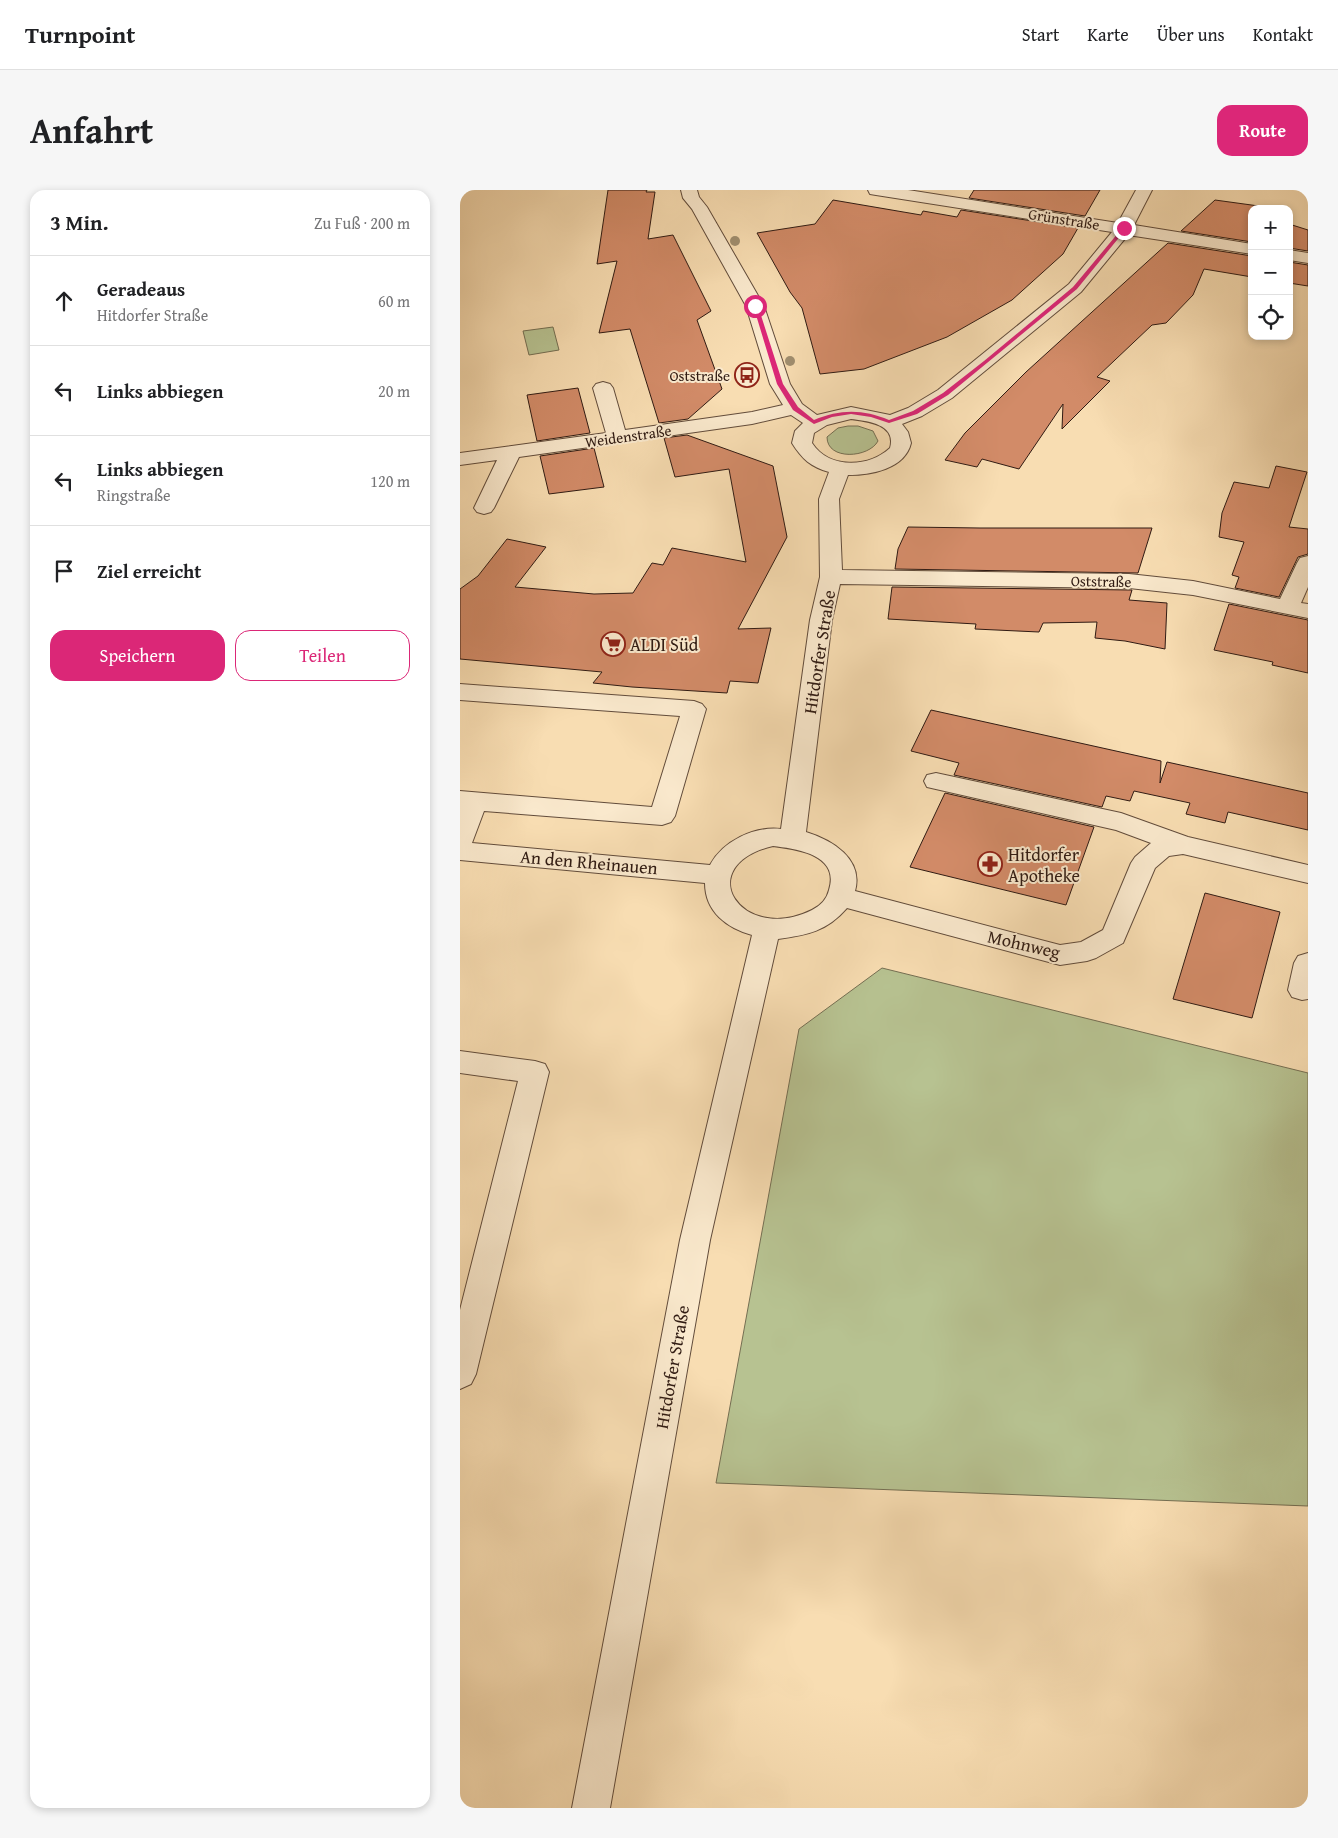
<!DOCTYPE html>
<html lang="de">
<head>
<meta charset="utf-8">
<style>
	:root { --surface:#fff; --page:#f6f6f6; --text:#202124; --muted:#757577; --line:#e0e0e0; --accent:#db2777 }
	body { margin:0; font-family:"Gentium Book Plus",serif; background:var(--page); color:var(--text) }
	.controls { position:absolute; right:15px; top:15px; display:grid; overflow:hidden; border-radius:10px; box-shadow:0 2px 8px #0003 }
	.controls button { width:45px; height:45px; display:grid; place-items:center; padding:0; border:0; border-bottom:1px solid var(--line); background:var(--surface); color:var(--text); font:25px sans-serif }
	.stop { position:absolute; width:15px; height:15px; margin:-11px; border:4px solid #db2777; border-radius:50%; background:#fff }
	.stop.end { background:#db2777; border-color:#fff; box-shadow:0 1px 5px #0008 }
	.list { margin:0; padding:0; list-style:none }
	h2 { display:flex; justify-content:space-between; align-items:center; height:65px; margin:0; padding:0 20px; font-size:21px }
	h2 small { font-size:16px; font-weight:400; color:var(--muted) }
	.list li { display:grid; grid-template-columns:32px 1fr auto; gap:15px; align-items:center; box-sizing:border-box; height:90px; padding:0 20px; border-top:1px solid var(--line) }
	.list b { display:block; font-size:19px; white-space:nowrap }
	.list p { margin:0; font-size:16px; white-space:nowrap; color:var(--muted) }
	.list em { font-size:16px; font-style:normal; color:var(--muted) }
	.actions { display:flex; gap:10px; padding:15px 20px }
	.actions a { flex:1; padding:11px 0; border:1px solid var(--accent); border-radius:15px; text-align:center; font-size:18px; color:var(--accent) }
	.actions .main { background:var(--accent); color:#fff }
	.icon { flex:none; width:28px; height:28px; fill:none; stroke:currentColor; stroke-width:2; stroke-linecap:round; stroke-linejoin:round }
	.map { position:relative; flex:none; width:848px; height:1618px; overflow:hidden; border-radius:15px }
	header { display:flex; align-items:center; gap:30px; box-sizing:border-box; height:70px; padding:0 25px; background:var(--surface); border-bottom:1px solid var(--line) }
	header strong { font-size:24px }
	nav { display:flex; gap:28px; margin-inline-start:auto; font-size:18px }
	.intro { display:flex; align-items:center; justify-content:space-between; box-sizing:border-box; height:120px; padding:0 30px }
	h1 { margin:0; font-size:35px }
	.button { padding:12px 22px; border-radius:15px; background:var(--accent); color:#fff; font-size:18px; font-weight:700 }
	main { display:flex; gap:30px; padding:0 30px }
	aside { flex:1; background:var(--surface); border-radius:15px; box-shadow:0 2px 8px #0003 }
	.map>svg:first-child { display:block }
	.green { fill:#b7c291; stroke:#746e52 }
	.building { fill:#d28b68; stroke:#301b13 }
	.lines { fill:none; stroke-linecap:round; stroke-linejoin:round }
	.minor-casing { stroke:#624c3b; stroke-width:2 }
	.minor { fill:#fae9cd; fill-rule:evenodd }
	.tree { fill:#a08e6f }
	.route { fill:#db2777 }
	.labels { text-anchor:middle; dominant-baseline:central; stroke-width:4; stroke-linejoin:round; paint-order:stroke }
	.far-street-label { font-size:15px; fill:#301b13; stroke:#fae9cd }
	.far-poi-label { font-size:15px; fill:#301b13; stroke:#fae9cd; text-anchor:end }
	.poi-label { font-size:18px; fill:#301b13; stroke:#fae9cd; text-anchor:start }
	.street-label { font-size:18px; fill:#301b13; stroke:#fae9cd }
</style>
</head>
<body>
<header>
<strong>Turnpoint</strong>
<nav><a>Start</a><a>Karte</a><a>Über uns</a><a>Kontakt</a></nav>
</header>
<div class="intro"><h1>Anfahrt</h1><a class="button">Route</a></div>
<main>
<aside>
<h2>3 Min.<small>Zu Fuß · 200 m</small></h2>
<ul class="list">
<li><svg class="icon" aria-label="ahead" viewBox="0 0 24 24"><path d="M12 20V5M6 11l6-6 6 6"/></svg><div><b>Geradeaus</b><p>Hitdorfer Straße</p></div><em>60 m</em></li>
<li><svg class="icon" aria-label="left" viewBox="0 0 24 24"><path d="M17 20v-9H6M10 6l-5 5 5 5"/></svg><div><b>Links abbiegen</b></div><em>20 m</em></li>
<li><svg class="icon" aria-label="left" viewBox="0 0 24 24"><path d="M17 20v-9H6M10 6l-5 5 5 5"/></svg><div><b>Links abbiegen</b><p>Ringstraße</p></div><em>120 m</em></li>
<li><svg class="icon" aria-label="arrive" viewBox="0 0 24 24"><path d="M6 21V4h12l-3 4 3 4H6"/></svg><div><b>Ziel erreicht</b></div></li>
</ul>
<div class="actions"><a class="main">Speichern</a><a>Teilen</a></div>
</aside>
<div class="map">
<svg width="848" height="1618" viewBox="0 0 848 1618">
	<rect width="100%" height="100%" fill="#f8ddb2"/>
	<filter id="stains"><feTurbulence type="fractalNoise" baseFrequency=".004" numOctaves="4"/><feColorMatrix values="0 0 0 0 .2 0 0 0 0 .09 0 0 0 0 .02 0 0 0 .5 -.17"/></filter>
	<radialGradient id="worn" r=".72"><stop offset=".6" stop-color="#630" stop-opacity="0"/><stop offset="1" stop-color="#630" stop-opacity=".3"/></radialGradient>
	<path class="green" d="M 93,137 L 99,160 L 69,165 L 63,141 Z
		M 388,236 L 398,236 L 413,241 L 418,251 C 409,268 367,271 367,247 L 378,238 Z
		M 422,778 L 848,883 L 848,1316 L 256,1293 L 339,839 Z"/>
	<path class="building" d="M 148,0 L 187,0 L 186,2 L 195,2 L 188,49 L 213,45 L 251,121 L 237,130 L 262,199 L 228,229 L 199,233 L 170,139 L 139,143 L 157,71 L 137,74 Z
		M 514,0 L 640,0 L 625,26 L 509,8 Z
		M 373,10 L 461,25 L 463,21 L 497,27 L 501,20 L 618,38 L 603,64 L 552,110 L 487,147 L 404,179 L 360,184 L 342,118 L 330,102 L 297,43 L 355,34 Z
		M 755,10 L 806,17 L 792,19 L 792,52 L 721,41 Z
		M 829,34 L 848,40 L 848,61 L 829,58 Z
		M 708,53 L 792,66 L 792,87 L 744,79 L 733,105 L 706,133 L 692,135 L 637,187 L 650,191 L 602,239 L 603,214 L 559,279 L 522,269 L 517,277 L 485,270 L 505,243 L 566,182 Z
		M 829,72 L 848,75 L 848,96 L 829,93 Z
		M 118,198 L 130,243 L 77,251 L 67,205 Z
		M 227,245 L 313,276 L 327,347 L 278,439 L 311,438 L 298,493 L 270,491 L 267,503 L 172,497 L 133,493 L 142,482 L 0,469 L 0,399 L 18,386 L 47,349 L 86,357 L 55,397 L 134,404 L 173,403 L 192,373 L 203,375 L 212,358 L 286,372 L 269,279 L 215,287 L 204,248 Z
		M 134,258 L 144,297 L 89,304 L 80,266 Z
		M 816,276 L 847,282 L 829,337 L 848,339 L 848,364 L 838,367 L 819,407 L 775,398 L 779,387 L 772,385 L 784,352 L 759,347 L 762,323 L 774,292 L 809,298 Z
		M 448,337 L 520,338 L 692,338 L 678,383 L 435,379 L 438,359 Z
		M 432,397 L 672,400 L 669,410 L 707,413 L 705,459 L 665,451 L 635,448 L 637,432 L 583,433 L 579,442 L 515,439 L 516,434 L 428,429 Z
		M 769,414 L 848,430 L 848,483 L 812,475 L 813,472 L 754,460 Z
		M 471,520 L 701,571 L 700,593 L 707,572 L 848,603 L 848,640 L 768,622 L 765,633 L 726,624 L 730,613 L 674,601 L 670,611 L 646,606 L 642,617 L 494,585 L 499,573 L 451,561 Z
		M 485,603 L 634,637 L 606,715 L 450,677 Z
		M 745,703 L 820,722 L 792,828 L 713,809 Z"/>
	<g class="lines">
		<defs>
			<path id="minor" d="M 221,0 L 237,0 L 239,7 L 247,17 L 304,116 L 330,194 L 342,214 L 357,225 L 391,217 L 430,225 L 448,218 L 478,200 L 609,94 L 652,42 L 416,5 L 410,4 L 408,0 L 448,0 L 658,33 L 676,0 L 692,0 L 674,35 L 792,54 L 792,64 L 668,45 L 621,102 L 492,208 L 462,226 L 442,234 L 448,242 L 451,253 C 445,279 411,285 388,285 L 379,309 L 382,380 L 669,384 L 733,391 L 820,409 L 837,373 L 840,368 L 848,366 L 848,397 L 841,413 L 848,414 L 848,428 L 733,405 L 669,398 L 380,394 L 372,430 L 346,642 C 372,650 404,669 395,701 L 600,755 L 621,752 L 643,740 L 671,673 L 675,667 L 691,653 L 656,640 L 467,597 L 464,591 L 467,585 L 476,583 L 661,623 L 728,647 L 848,675 L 848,693 L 723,664 L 709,666 L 695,678 L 663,753 L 636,768 L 627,771 L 600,775 L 387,718 C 367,741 348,745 318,749 L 250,1050 L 150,1618 L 112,1618 L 220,1050 L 292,745 C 267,738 245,722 245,693 L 0,670 L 0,601 L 192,617 L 220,526 L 0,510 L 0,494 L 234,511 L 242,514 L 246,519 L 215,626 L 211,632 L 202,635 L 24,621 L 12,653 L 250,675 C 263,651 294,636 321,639 L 350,430 L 360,387 L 359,309 L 369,282 C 351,277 342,269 332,253 L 335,241 L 343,233 L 331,225 L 292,234 L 59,267 L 34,318 L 31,322 L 24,324 L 17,322 L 14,318 L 37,270 L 0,275 L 0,263 L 146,243 L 133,198 L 136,194 L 143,192 L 150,194 L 153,198 L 165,240 L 292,222 L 323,215 L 310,194 L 286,116 L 232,19 L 223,8 ZM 391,229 C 407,231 437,234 430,258 C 408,278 369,279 352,253 L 354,243 L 367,235 ZM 313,656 C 338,659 380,665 369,700 C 367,709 360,716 352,720 C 281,755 230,676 313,656 Z
				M 829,60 L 848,63 L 848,73 L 829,70 Z
				M 848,763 L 848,809 L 842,810 L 832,807 L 828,800 L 834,773 L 838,766 Z
				M 0,861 L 75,871 L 85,874 L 89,882 L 16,1184 L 11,1194 L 0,1199 L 0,1120 L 58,891 L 0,883 Z"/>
		</defs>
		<use href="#minor" class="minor-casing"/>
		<use href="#minor" class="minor"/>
	</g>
	<g class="tree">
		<circle cx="275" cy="51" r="5"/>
		<circle cx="330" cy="171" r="5"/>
	</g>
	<path class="route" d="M 664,36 L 666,39 L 617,99 L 488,205 L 457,224 L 429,233 L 411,227 L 391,224 L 372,227 L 354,234 L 333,220 L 317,194 L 293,115 L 298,116 L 323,194 L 338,217 L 354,230 C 380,219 403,219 429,230 L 453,221 L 483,203 L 524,171 L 613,97 Z"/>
	<defs>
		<symbol id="bus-ring" viewBox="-11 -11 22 22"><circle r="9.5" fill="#fae9cd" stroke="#8f2418" stroke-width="1.5"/><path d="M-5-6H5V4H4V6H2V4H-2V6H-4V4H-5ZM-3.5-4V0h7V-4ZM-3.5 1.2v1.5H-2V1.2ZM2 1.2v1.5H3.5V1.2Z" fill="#8f2418"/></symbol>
		<symbol id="supermarket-ring" viewBox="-11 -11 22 22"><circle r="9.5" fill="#fae9cd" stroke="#8f2418" stroke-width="1.5"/><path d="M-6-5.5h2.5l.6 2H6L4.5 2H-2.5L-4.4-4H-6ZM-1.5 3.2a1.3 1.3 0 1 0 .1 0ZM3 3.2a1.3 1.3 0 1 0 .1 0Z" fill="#8f2418"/></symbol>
		<symbol id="pharmacy-ring" viewBox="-11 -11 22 22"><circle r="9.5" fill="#fae9cd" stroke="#8f2418" stroke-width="1.5"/><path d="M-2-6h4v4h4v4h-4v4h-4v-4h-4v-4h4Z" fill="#8f2418"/></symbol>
	</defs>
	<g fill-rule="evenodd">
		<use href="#bus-ring" x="273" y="171" width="28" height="28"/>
		<use href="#supermarket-ring" x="139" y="440" width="28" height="28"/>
		<use href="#pharmacy-ring" x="516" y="660" width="28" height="28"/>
	</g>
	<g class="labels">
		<g class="far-street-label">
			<text transform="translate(604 29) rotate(9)">Grünstraße</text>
			<text transform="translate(168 246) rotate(-8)">Weidenstraße</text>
			<text transform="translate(641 391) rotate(1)">Oststraße</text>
		</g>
		<g class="far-poi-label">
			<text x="270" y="185">Oststraße</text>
		</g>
		<g class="poi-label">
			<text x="170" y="454">ALDI Süd</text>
			<text x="548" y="664">Hitdorfer<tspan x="548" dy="21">Apotheke</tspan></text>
		</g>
		<g class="street-label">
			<text transform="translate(359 462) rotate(-81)">Hitdorfer Straße</text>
			<text transform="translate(129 672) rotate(5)">An den Rheinauen</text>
			<text transform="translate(564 754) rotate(13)">Mohnweg</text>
			<text transform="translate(212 1177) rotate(-80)">Hitdorfer Straße</text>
		</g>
	</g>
	<rect width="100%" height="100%" filter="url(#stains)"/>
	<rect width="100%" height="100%" fill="url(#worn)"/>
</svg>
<div class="controls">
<button>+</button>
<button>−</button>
<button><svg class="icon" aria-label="locate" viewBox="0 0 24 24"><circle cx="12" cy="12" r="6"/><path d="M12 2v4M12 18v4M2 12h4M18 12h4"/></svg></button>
</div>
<div class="stop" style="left:295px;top:116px"></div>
<div class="stop end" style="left:664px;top:38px"></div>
</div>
</main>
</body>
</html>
